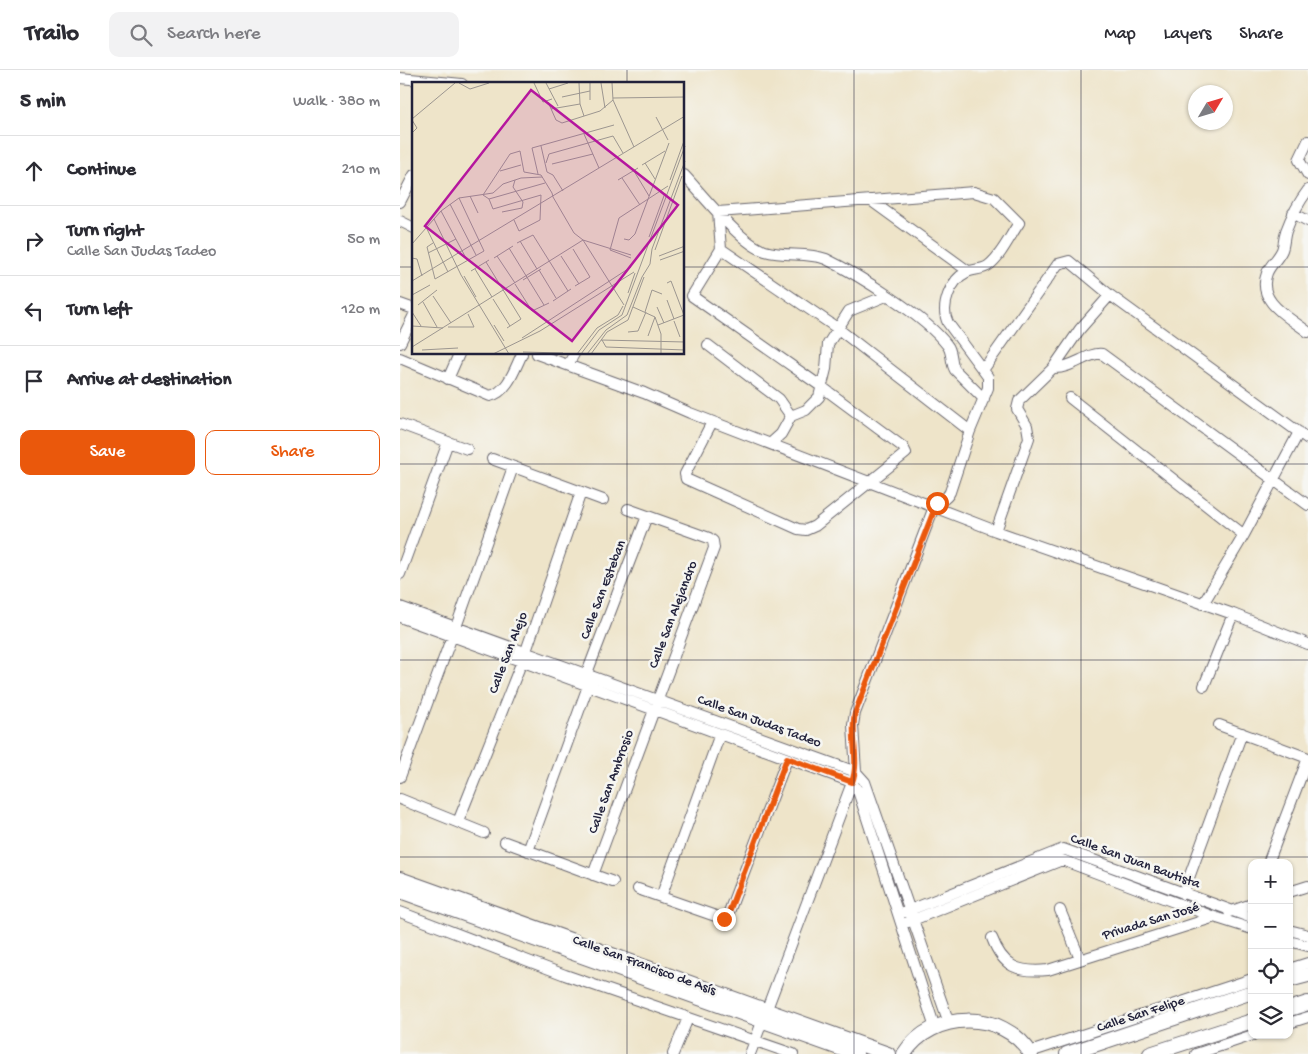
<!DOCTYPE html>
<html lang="en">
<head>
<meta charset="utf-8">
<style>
	:root { --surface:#fff; --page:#f2f2f3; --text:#2b2b33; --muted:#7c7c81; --line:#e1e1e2; --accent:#ea580c }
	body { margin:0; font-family:"Gochi Hand",sans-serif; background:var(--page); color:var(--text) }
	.controls { position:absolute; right:15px; bottom:15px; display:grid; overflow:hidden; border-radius:10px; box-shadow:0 1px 4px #0004 }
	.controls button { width:45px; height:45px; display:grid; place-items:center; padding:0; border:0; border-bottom:1px solid var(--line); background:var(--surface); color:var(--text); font:25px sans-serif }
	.compass { position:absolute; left:788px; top:15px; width:45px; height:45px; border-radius:50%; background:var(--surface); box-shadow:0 1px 4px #0004; rotate:52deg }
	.stop { position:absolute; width:15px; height:15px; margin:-11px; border:4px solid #ea580c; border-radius:50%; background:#fff }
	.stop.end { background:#ea580c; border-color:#fff; box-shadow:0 1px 5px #0008 }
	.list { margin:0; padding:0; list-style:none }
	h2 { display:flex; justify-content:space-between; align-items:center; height:65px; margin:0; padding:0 20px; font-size:21px }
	h2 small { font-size:16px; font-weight:400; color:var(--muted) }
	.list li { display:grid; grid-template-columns:32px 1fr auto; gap:15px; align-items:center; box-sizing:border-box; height:70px; padding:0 20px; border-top:1px solid var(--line) }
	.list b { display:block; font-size:19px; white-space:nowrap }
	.list p { margin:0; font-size:16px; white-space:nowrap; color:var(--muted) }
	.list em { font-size:16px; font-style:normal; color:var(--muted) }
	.actions { display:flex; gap:10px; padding:15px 20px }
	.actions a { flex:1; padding:11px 0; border:1px solid var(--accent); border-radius:10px; text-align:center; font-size:18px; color:var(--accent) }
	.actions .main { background:var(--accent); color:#fff }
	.icon { flex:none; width:28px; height:28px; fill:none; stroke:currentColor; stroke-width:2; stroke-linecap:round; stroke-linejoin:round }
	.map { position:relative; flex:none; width:908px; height:984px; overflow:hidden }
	header { display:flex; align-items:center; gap:30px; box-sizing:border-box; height:70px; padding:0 25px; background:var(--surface); border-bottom:1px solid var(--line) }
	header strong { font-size:24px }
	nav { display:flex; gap:28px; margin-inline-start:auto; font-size:18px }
	.search { width:350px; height:45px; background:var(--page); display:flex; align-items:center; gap:12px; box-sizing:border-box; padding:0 18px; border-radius:10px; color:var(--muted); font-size:19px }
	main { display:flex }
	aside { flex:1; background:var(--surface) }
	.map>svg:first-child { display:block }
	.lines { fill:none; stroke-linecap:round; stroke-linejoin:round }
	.minor-casing { stroke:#69666d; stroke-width:12 }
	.secondary-casing { stroke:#69666d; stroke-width:16 }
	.minor { stroke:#fff; stroke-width:10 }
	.secondary { stroke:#fff; stroke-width:14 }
	.route { stroke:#ea580c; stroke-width:6 }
	.grid { fill:none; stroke:#22223b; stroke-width:1; stroke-opacity:0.55 }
	.labels { text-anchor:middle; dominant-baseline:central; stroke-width:5; stroke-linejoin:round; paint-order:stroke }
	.street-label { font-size:14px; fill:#22223b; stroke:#f6f6f2 }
	.inset-road { fill:none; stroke:#9c9690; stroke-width:1 }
	.view { fill:#b5179e; fill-opacity:0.15; stroke:#b5179e; stroke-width:2.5 }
	.inset-edge { fill:none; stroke:#22223b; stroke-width:2.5 }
</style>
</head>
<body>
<header>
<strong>Trailo</strong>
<div class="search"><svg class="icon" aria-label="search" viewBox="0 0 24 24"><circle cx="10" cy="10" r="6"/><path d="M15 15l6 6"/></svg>Search here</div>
<nav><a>Map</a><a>Layers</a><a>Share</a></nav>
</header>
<main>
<aside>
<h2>5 min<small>Walk · 380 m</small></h2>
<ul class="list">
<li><svg class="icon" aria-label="ahead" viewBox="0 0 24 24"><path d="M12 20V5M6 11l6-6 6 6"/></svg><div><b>Continue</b></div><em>210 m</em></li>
<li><svg class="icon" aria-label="right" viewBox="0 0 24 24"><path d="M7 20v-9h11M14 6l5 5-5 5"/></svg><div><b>Turn right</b><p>Calle San Judas Tadeo</p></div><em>50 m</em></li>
<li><svg class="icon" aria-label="left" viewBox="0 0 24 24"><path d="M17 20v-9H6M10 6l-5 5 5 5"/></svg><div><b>Turn left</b></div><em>120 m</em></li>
<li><svg class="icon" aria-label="arrive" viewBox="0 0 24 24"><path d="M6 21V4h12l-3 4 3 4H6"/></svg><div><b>Arrive at destination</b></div></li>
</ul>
<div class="actions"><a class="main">Save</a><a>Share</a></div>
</aside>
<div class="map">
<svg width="908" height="984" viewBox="0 0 908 984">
	<rect width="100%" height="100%" fill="#f6f6f2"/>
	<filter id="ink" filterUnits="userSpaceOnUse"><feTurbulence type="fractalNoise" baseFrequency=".02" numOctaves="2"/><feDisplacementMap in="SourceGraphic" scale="10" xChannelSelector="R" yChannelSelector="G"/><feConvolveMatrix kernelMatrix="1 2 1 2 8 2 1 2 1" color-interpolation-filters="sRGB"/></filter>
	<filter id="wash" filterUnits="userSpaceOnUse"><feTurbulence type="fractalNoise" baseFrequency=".0096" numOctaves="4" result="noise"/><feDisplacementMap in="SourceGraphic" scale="20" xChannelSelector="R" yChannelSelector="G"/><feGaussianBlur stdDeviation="1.12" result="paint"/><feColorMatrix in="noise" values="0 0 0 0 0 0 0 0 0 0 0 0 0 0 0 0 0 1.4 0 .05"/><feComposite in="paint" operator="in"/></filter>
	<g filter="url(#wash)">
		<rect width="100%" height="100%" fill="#eee4c9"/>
	</g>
	<g filter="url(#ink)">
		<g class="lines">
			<defs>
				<path id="minor" d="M 0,8 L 62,14
					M 908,71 L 899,90 L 908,105
					M 284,105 C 302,124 341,174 365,181 C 386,187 406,182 426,189 C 459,205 526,247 547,275 C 553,282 550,292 555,300 L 584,329
					M 908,120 C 899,132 891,147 886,161 C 884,167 884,175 882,180 C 878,189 870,195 867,203 C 856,232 889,247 908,262
					M 470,130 L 568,201
					M 0,132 L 14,105
					M 893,143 L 908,151
					M 0,151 L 14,158
					M 0,234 L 14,239
					M 0,273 L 14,245
					M 308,275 L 379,329 L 391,346 L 406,340 L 419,327 L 426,299 L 428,274 L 449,241 L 486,226
					M 137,284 L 244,323 L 290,343 L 596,461 L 833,544 L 908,574
					M 0,288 L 90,326 C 108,322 115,298 122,284
					M 168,295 L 174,284
					M 653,298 C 672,299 688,282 702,284 L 908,435
					M 583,300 L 658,194 L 669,191 L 710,225 L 908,369
					M 48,309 L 59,284
					M 670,328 L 844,465
					M 312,352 L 285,404 L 286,409 L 398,459 L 406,460 L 415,456 L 506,383 L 503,377 L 422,317 L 292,226 L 321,179
					M 0,354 L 67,379
					M 371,373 L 381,364 L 391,346
					M 92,389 L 203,430
					M 596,461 L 629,368 L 627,356 L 617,339 L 619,331 L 653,298 L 680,259 L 710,225
					M 0,504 L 48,372
					M 803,534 L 844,465 L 899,362
					M 0,537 L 456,702 L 465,712 L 549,953
					M 0,547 L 452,712 L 458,721 L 535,958
					M 56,557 L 113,397
					M 187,603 L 247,446
					M 804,616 L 833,544
					M 819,655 L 908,688
					M 0,707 L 52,566
					M 0,729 L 84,763
					M 58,752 L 126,581 L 181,422
					M 105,772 L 213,812
					M 128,781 L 188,616
					M 868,793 L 908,688
					M 193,805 L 314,478 L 313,471 L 309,468 L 228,439
					M 238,819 L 324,849 L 329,842 L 387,689
					M 889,822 L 908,816
					M 783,824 L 842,663
					M 261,827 L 320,664
					M 660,840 L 680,889
					M 0,842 L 165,905 L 393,984
					M 505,842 L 663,779 L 852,848
					M 829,842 L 852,834
					M 508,852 L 662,790 L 814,847 L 852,859
					M 889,860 L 908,865
					M 592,868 C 603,897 618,903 648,900 L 815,847
					M 889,871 L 908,876
					M 889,899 L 908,893
					M 889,953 L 908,947
					M 630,982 L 852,909
					M 273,984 L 288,948
					M 350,984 L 456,702 L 453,655 L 455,643 L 534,437 C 539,430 546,431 550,422 L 570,361 L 588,318 L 588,307 L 548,253 C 540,237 550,210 567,202 C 573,199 583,200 589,195 C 601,186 610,166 619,153 L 594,128 L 574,122 L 318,142 L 321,179 L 437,258 L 570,361
					M 796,984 L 853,965"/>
				<path id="secondary" d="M 0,809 L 488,984
					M 0,821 L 456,984
					M 889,910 L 908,905
					M 889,939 L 908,933
					M 504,984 C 532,940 603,939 631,984
					M 667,984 L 852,922
					M 750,984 L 852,951"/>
			</defs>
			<use href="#minor" class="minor-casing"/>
			<use href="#secondary" class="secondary-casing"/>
			<use href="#minor" class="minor"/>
			<use href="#secondary" class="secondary"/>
		</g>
	</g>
	<g class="lines" filter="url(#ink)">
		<path class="route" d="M 324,849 L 329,842 L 387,688 L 452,712 C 460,691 450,666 455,643 L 537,433"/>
	</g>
	<path class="grid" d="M 227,0 L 227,14M 454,0 L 454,984M 681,0 L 681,984M 0,197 L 14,197M 284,197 L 908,197M 227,284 L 227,984M 0,394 L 908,394M 0,590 L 908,590M 0,787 L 908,787"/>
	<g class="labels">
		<g class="street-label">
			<text transform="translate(204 520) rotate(-69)">Calle San Esteban</text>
			<text transform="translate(274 545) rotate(-69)">Calle San Alejandro</text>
			<text transform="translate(109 583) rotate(-69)">Calle San Alejo</text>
			<text transform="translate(359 652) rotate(20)">Calle San Judas Tadeo</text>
			<text transform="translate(212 712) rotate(-70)">Calle San Ambrosio</text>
			<text transform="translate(735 792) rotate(20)">Calle San Juan Bautista</text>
			<text transform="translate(751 852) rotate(-17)">Privada San José</text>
			<text transform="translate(244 896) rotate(20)">Calle San Francisco de Asís</text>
			<text transform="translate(741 945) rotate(-18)">Calle San Felipe</text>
		</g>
	</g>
	<g transform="translate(12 12)">
		<rect width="272" height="272" fill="#eee4c9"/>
		<path class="inset-road" d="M 47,1 L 58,7 L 77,1M 122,1 L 131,20 L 140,17M 134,1 L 146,24M 167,1 L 168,22 L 172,34M 178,1 L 178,18M 189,1 L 193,26M 200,1 L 201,18 L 222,65M 137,7 L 156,1M 150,15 L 178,9M 201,16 L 273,15M 136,20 L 144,38 L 150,41 L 188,29 L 201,18M 139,27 L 168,22M 244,35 L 256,58M 0,37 L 43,1M 0,38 L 5,46 L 0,51M 172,52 L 187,86M 129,64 L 135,90 L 141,93 L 151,109M 134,81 L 137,72 L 201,54 L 211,71M 233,81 L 243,97M 140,82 L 181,72M 230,83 L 253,69M 88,89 L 109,83M 222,89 L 237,114M 126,92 L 120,66 L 202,43M 210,96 L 228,123M 206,98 L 226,86M 258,98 L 272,59M 133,101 L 77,117 L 71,113 L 98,72 L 108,69 L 112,90 L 129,93 L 140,111 L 141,115 L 162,151 L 171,158 L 212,223M 58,114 L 66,131M 77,117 L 81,127 L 129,113 L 128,138 L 107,149 L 102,138M 38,122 L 64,173M 29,129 L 55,178M 90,130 L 110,126 L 111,120 L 101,105 L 103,98M 22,137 L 49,193 L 97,272M 14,145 L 36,190M 237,155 L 253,111M 212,157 L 217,158 L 223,152 L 257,61M 108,159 L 125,187M 21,161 L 15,165 L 23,197 L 72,169 L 47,116M 105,161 L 121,153 L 156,209M 0,162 L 29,129 L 47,116 L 81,111 L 91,102 L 109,96 L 130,95M 97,166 L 132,223M 161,167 L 178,195 L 163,204M 198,168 L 219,176M 198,168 L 207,136 L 256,104M 243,168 L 270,94M 16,171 L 44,157M 85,174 L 103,201M 149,174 L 167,202M 247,174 L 273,164M 0,176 L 5,177 L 10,194M 82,176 L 101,164M 248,178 L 273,169M 74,180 L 109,237 L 95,246M 63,187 L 80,215M 127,188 L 144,216M 59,189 L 77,178M 52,194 L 64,215M 111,198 L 129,187M 0,199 L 273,34M 255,201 L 259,199 L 272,233M 103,202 L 120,229 L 137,221M 216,211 L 223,191M 0,213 L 18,203M 21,214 L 39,241M 81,217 L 98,244M 255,218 L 262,237M 141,219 L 159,207M 11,220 L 25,245M 6,223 L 25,208M 221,225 L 243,235 L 249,252 L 249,272M 245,225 L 252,241M 0,230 L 9,244M 233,230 L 240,208 L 250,212M 262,239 L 268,255M 82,243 L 92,259M 246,243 L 272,233M 0,244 L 31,246M 36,245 L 62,245 L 56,232M 216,250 L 226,249 L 234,230M 236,254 L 243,235M 110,256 L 219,185M 189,258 L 273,260M 190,258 L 194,265 L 273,268M 0,265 L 171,158 L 219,173M 10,268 L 46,266M 111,270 L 151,271M 81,272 L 128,249 L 222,190M 165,272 L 185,246 L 206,233 L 211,224M 169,272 L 187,248 L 210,233 L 273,64M 175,272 L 194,248 L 215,233 L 230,195 L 238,182 L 240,167 L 273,79M 179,272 L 195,250 L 216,238 L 232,195"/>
		<path class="view" d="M 119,8 L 266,123 L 160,259 L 13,144 Z"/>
		<rect width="272" height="272" class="inset-edge"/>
	</g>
</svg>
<div class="controls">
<button>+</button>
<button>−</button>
<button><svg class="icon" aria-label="locate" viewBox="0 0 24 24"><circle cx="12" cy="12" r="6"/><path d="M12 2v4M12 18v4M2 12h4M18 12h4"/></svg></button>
<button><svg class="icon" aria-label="layers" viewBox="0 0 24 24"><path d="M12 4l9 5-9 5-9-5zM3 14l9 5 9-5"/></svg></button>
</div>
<svg class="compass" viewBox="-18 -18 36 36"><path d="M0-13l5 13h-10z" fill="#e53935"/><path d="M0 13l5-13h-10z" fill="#7c7c81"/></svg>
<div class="stop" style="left:537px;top:433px"></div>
<div class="stop end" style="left:324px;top:849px"></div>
</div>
</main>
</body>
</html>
